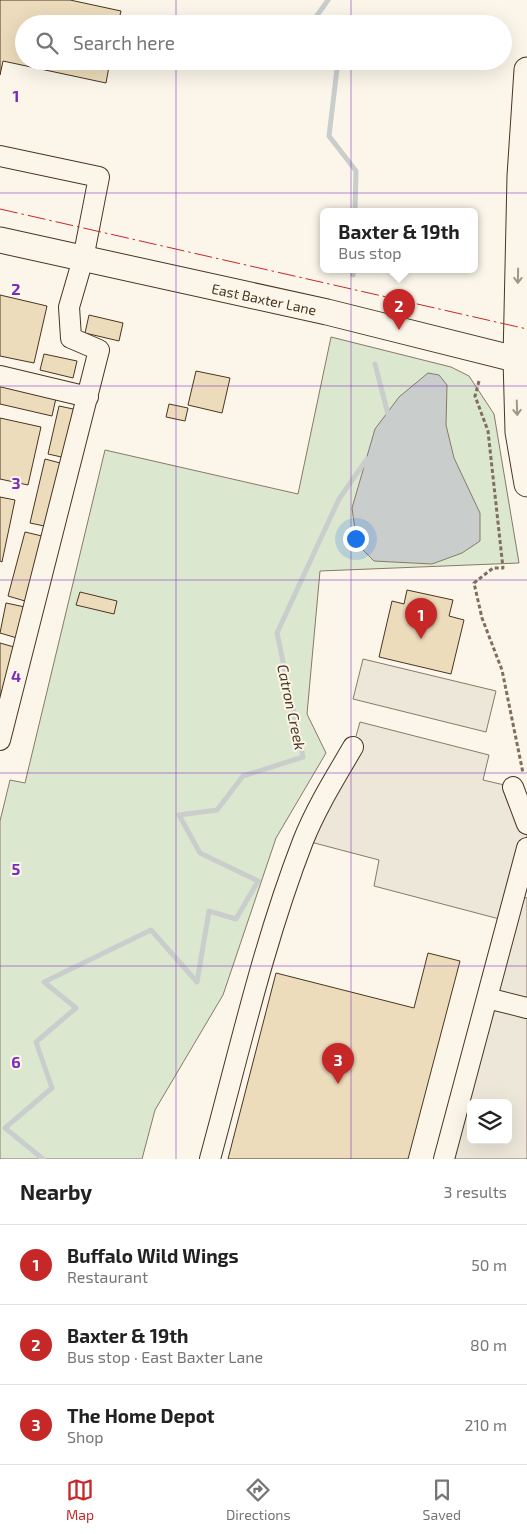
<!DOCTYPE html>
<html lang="en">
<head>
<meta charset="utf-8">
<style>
	:root { --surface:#fff; --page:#f2f2f2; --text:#222; --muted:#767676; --line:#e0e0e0; --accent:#c62828 }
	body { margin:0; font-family:"Exo 2",sans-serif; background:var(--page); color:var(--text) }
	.controls { position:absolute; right:15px; bottom:15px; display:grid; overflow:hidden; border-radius:8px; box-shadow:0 5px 20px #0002 }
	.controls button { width:45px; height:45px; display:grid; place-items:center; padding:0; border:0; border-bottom:1px solid var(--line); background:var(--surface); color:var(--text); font:25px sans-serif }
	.you { position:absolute; left:355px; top:538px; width:18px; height:18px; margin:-12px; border:4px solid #fff; border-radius:50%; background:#1a73e8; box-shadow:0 0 0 8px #1a73e833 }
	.badge { display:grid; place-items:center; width:32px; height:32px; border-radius:50%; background:var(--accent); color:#fff; font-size:16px; font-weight:700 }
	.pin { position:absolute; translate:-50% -41px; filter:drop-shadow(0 1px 2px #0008) }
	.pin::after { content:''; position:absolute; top:26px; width:18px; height:15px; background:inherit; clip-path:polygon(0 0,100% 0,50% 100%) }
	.popup { position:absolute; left:320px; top:208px; width:158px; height:65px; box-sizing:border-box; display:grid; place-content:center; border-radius:8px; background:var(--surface); filter:drop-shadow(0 1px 4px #0005); font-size:16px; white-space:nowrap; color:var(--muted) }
	.popup b { font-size:19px; color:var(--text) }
	.popup::after { content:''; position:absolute; left:50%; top:100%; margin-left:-10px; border:10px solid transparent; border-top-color:var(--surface) }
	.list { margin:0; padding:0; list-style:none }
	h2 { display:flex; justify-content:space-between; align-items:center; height:65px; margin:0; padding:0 20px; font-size:21px }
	h2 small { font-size:16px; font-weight:400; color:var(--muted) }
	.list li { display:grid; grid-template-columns:32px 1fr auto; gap:15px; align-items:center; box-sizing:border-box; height:80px; padding:0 20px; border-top:1px solid var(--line) }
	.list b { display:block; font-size:19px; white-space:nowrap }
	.list p { margin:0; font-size:16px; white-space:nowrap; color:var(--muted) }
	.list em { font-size:16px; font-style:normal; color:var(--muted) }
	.icon { flex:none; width:28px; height:28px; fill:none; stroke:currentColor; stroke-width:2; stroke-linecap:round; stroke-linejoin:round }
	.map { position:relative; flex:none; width:527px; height:1159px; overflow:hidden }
	.search { position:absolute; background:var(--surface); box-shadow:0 5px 20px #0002; left:15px; right:15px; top:15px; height:55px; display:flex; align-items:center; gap:12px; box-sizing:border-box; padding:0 18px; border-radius:28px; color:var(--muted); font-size:19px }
	.sheet { height:305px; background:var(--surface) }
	nav { display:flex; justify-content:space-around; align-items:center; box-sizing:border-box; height:70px; border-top:1px solid var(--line); background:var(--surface); font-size:14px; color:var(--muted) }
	nav a { display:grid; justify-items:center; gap:2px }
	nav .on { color:var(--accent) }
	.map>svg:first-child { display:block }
	.green { fill:#dce7d0; stroke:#887966 }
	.parking { fill:#ede7d9; stroke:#887966; fill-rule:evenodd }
	.water { fill:#c9cecd; stroke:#887966 }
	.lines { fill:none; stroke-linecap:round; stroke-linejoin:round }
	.stream { stroke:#c9cecd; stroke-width:5 }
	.building { fill:#ecdcbc; stroke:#4a3520 }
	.minor-casing { stroke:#4a3520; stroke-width:22 }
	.major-casing { stroke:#4a3520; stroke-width:27 }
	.path { stroke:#7f6f5c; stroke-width:3; stroke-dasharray:4 2.5; stroke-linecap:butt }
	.minor { stroke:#fbf6e9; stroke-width:20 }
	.major { stroke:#fbf6e9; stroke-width:25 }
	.power { stroke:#c62828; stroke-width:1; stroke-dasharray:18 4 2.5 4; stroke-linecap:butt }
	.oneway { stroke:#a29684 }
	.grid { fill:none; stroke:#7b2cbf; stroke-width:1; stroke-opacity:0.55 }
	.labels { text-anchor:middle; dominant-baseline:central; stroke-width:4; stroke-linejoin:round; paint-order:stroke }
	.street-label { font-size:14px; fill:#4a3520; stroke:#fbf6e9 }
	.water-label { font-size:15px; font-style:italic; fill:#4a3520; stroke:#fbf6e9 }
	.grid-label { font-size:16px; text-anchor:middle; font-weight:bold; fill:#7b2cbf; stroke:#fbf6e9; stroke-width:4; stroke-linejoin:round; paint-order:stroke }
</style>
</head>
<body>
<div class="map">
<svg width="527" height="1159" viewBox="0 0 527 1159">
	<rect width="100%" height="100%" fill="#fbf6e9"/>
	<path class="green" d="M 331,337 L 451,367 L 469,376 L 494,414 L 519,563 L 320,571 L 307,714 L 326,753 L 276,838 L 223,995 L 155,1110 L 142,1159 L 0,1159 L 0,821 L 10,780 L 25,783 L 105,450 L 298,494 Z"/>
	<path class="parking" d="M 363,659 L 496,691 L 486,732 L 353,699 Z
		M 360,722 L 489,755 L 483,780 L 513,787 L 527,824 L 527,848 L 515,895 L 527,898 L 527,1159 L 444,1159 L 507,921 L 374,886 L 379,860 L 303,840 L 353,747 ZM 471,1103 L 508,1103 L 508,1140 L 471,1140 Z"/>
	<path class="water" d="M 428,373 L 439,375 L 447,385 L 446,425 L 454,458 L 480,513 L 480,541 L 462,553 L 432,564 L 374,561 L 357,544 L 352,508 L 375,429 L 399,397 Z"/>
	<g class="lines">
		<path class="stream" d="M 311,24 L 328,0
			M 329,61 L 337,69 L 329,136 L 356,171 L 355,211
			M 353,275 L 354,269
			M 375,364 L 389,418
			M 43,1159 L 5,1128 L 52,1088 L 36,1042 L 76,1008 L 44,982 L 151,930 L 197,982 L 209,911 L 236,919 L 258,881 L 200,853 L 179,815 L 217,810 L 243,776 L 303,757 L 277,633 L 339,499 L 367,459"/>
	</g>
	<path class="building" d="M 0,0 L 70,0 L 121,11 L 118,24 L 24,24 L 24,61 L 110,61 L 106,83 L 3,61 L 0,75 Z
		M 0,295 L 47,306 L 34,363 L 0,356 Z
		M 89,315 L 123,323 L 119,341 L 85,333 Z
		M 44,354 L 77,361 L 73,378 L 40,370 Z
		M 196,371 L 230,378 L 222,413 L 188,405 Z
		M 0,385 L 56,398 L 52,416 L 0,404 Z
		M 169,404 L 188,408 L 185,421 L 166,417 Z
		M 59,406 L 78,410 L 66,458 L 48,454 Z
		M 0,418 L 41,427 L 28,485 L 0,479 Z
		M 45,459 L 64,464 L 49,527 L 30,523 Z
		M 0,497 L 15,500 L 2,562 L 0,561 Z
		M 25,532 L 42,536 L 25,601 L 8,596 Z
		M 407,590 L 453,600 L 449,616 L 464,620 L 451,674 L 379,657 L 392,601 L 404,604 Z
		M 80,592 L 117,601 L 114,614 L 76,605 Z
		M 6,603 L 25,607 L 17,638 L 0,633 Z
		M 0,643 L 14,647 L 0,698 Z
		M 428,953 L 460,961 L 408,1159 L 228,1159 L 276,973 L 414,1008 Z"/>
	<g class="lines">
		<defs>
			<path id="minor" d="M 0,156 L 99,177 L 83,259 L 69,307 L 71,338 L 99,350 L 0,740
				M 0,376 L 88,397
				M 513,787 L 527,824
				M 487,998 L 527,1008
				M 210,1159 C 239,1053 263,944 303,841 C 316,808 335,778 353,747
				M 444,1159 L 527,848"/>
			<path id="major" d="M 527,70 L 520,176 L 516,359 L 518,432 L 527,484
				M 0,240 L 327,312 L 527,362"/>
		</defs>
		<use href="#minor" class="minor-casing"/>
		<use href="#major" class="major-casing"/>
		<path class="path" d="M 479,381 L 475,396 L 488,431 L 503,568 L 493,568 L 474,583 L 482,618 L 502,670 L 523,773"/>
		<use href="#minor" class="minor"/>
		<use href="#major" class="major"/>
		<path class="power" d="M 0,209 L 527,329"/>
	</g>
	<defs><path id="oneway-shaft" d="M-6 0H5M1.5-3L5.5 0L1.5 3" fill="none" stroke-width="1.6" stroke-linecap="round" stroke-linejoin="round" transform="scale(1.25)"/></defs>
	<g class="oneway">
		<use href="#oneway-shaft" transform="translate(518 276) rotate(91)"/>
		<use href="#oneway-shaft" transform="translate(517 408) rotate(88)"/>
	</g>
	<path class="grid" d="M 176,0 L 176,24M 351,0 L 351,24M 176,61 L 176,1159M 351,61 L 351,1159M 0,193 L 527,193M 0,386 L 527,386M 0,580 L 527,580M 0,773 L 527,773M 0,966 L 527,966"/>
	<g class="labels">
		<g class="street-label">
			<text transform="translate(264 299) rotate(12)">East Baxter Lane</text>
		</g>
		<g class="water-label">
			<text transform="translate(292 707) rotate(78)">Catron Creek</text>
		</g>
	</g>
	<g class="grid-label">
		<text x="16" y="102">1</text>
		<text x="16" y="295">2</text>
		<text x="16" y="489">3</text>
		<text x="16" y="682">4</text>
		<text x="16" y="875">5</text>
		<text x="16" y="1068">6</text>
	</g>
</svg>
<div class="controls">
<button><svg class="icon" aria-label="layers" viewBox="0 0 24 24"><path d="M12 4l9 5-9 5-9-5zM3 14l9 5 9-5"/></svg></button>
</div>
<div class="you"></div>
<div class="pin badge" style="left:421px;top:639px">1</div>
<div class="pin badge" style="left:399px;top:330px">2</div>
<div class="popup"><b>Baxter &amp; 19th</b>Bus stop</div>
<div class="pin badge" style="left:338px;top:1084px">3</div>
<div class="search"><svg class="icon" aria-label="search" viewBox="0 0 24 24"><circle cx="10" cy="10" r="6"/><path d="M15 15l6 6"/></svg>Search here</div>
</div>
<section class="sheet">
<h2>Nearby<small>3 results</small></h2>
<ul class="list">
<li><span class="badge">1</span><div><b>Buffalo Wild Wings</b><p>Restaurant</p></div><em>50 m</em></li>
<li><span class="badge">2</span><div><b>Baxter &amp; 19th</b><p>Bus stop · East Baxter Lane</p></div><em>80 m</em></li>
<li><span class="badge">3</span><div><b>The Home Depot</b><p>Shop</p></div><em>210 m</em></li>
</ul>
</section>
<nav>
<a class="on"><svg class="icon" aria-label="map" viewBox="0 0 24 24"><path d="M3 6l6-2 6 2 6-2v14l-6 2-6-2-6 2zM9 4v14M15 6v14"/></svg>Map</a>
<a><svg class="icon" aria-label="directions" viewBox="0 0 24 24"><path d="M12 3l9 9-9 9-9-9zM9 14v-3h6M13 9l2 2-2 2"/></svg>Directions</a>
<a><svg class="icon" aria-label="saved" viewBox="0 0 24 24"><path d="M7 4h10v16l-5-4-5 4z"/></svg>Saved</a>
</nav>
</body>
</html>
